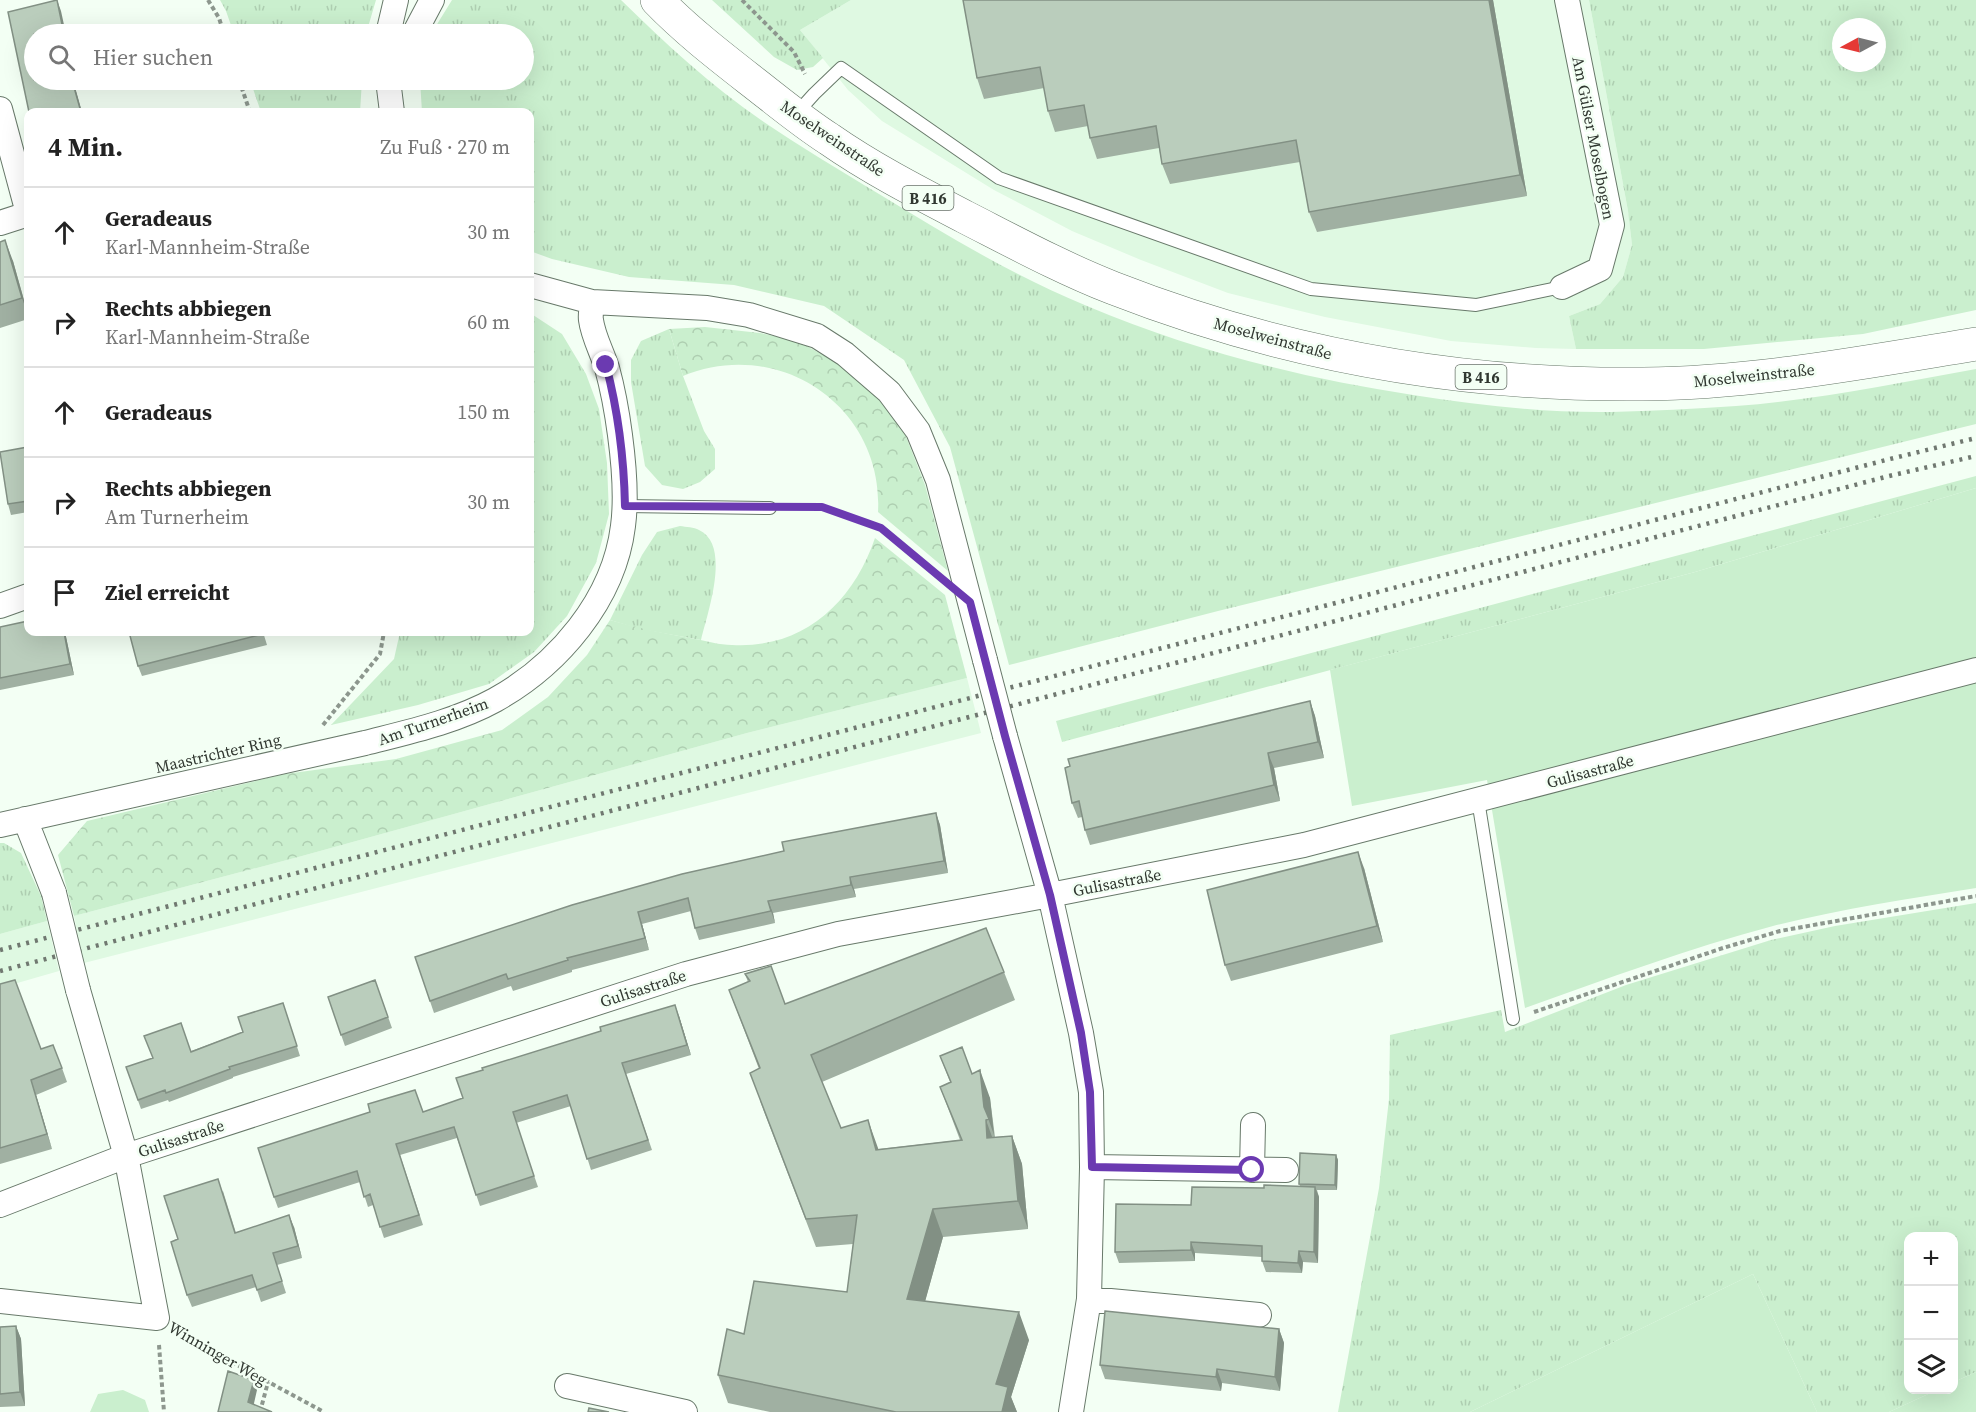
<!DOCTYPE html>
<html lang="de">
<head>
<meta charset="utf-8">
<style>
	:root { --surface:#fff; --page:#f6f6f6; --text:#222; --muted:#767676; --line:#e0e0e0 }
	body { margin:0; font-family:"Source Serif 4",serif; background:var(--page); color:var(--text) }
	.controls { position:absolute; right:18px; bottom:18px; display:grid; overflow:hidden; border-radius:12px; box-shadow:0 6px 24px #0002 }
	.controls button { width:54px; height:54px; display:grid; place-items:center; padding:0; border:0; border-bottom:2px solid var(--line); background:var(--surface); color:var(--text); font:30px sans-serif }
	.compass { position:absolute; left:1832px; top:18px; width:54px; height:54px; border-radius:50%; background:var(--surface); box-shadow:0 6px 24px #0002; rotate:263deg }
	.stop { position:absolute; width:18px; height:18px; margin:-14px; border:4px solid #6b3ab1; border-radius:50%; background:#fff }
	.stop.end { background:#6b3ab1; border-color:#fff; box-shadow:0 2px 6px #0008 }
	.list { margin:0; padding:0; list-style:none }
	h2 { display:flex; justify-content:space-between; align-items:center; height:78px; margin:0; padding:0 24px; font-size:26px }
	h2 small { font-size:20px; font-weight:400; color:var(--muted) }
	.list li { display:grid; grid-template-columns:39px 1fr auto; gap:18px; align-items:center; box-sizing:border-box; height:90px; padding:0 24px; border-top:2px solid var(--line) }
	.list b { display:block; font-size:22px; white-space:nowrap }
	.list p { margin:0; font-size:20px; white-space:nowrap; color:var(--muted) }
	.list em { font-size:20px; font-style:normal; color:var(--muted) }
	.icon { flex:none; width:33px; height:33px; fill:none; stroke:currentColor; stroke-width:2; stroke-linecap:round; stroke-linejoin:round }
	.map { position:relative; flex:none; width:1976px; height:1412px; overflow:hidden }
	.search { position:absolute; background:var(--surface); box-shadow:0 6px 24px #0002; left:24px; top:24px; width:510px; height:66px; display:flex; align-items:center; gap:15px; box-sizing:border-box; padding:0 21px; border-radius:33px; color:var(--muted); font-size:22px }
	.panel { position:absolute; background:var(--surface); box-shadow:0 6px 24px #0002; left:24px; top:108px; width:510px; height:528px; border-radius:12px }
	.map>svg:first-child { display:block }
	.built { fill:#dff9e2 }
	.grass { fill:url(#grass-tufts); fill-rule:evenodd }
	.forest { fill:url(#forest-crowns) }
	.green { fill:#caefce }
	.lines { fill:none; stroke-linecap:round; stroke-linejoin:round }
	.lane-casing { stroke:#68796a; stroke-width:14 }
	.street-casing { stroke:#68796a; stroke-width:26 }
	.primary-casing { stroke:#68796a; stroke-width:34 }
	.path { stroke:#8d978e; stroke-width:4; stroke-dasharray:4.5 3; stroke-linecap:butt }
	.lane { stroke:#fff; stroke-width:12 }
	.street { stroke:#fff; stroke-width:24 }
	.primary { stroke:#fff; stroke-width:33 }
	.rail { stroke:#707870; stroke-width:4.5; stroke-dasharray:3 6; stroke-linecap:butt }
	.street-bridge-casing { stroke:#68796a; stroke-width:26; stroke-linecap:butt }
	.street-bridge { stroke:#fff; stroke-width:24 }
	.wall { fill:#a0b0a2 }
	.shaded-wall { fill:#829084 }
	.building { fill:#bacdbc; stroke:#829084; stroke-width:1.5 }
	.route { stroke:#6b3ab1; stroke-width:8 }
	.labels { text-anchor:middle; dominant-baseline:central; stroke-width:5; stroke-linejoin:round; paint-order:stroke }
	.shield { fill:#f3fff4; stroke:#6a736b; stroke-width:1.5 }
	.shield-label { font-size:15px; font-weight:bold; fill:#303730 }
	.street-label { font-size:16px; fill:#303730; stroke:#f3fff4 }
</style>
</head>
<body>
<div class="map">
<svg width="1976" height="1412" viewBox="0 0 1976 1412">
	<defs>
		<pattern id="grass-tufts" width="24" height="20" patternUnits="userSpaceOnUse" patternTransform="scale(1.5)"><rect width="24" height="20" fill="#caefce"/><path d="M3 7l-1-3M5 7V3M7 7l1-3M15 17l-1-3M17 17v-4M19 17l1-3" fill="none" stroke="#aeceb1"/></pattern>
		<pattern id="forest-crowns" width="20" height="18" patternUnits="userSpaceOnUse" patternTransform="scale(1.5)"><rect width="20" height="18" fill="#caefce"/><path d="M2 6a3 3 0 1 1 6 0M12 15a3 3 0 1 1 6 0" fill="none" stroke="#aeceb1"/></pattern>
	</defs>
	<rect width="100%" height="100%" fill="#f3fff4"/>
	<path class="built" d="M 851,0 L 1589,0 L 1628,211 L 1632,245 L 1623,277 L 1600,304 L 1569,316 L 1576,349 L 1536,348 L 1451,341 L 1325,317 L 1228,293 L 1141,260 L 1072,231 L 994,190 L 882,121 L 848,90 L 800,30 Z
		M 967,678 L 981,733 L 84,963 L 74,916 L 302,856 L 747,733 Z
		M 47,921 L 59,971 L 0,988 L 0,934 Z"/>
	<path class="grass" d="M 220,0 L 376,0 L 366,34 L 234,34 L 226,11 Z
		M 452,0 L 621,0 C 665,43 710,85 761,120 C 799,146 840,170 879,194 C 946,235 1014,276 1087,306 C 1191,350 1301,378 1413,395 C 1478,405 1544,413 1611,412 C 1652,411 1694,409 1736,406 C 1817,400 1897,383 1976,369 L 1976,424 L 1218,611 L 1009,665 L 950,447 L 904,360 L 824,306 L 734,285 L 629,277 L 552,259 L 530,251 L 530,112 L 422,112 L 420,80 L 524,80 L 524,34 L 431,34 Z
		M 712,0 L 851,0 L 800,30 L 823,58 L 813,67 L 797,70 L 774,57 Z
		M 1589,0 L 1976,0 L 1976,310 L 1863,334 L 1704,349 L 1576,349 L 1569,316 L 1600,304 L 1623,277 L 1632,245 L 1628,211 ZM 1841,27 L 1877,27 L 1877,63 L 1841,63 Z
		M 250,80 L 362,80 L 360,112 L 261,112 Z
		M 530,313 L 562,334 L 586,374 L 599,409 L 607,463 L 609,514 L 596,563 L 567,616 L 534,652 L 489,684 L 418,705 L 331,725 L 394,659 L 400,632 L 530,632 Z
		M 669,329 L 683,376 L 704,431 L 715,449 L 715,469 L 700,482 L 683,489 L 662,485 L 645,466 L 631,382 L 631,360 L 641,341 Z
		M 1976,476 L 1976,488 L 1695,572 L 1062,742 L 1056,721 Z
		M 680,526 C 686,527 694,527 699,530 C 732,545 707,614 701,640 L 640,629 L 610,620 L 642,555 L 657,532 Z
		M 0,843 L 4,843 L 21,853 L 41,896 L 47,921 L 0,934 Z
		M 1976,903 L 1976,1372 L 1954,1382 L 1954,1236 L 1908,1236 L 1908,1390 L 1937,1390 L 1889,1412 L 1817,1412 L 1753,1274 L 1470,1412 L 1338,1412 L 1379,1188 L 1389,1099 L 1390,1035 L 1501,1010 L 1505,1032 L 1626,985 L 1771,940 L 1835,926 Z"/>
	<path class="forest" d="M 705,327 L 760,333 L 796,340 L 841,365 L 878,397 L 905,434 L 925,485 L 948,571 L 878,512 C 884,407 779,336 683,376 L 669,329 Z
		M 875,538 L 945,595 L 967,678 L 747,733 L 302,856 L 74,916 L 58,855 L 87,821 L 285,774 L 396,759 L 502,730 L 548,697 L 587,655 L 610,620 C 638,628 667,634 695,639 C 707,641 719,645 732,645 C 803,649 853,603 875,538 Z"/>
	<path class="green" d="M 1976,488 L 1976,888 C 1908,899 1840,909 1773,926 C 1689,948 1607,979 1525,1008 L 1487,780 L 1352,806 L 1330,670 L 1695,572 Z
		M 1753,1274 L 1817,1412 L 1470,1412 Z
		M 1976,1372 L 1976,1412 L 1889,1412 L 1937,1390 L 1954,1390 L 1954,1382 Z
		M 123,1390 L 145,1400 L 149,1412 L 90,1412 L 98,1394 Z"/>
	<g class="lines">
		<defs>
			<path id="lane" d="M 796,114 L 814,94 L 841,68 L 999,178 L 1311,289 L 1476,305 L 1562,287
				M 625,506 L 770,508
				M 1478,800 L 1513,1019"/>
			<path id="street" d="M 388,34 L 396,0
				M 414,34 L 432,0
				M 388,80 L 392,112
				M 0,109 L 28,213
				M 0,223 L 28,214
				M 530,285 L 592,302 L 707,308 L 749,315 L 817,336 L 845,354 L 889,392 L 918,431 L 938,480 L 985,660
				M 1562,287 L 1600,269 L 1612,225 L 1567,0
				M 0,606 L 28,596
				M 1005,736 L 1050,895 L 1081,1033 L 1091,1092 L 1092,1167 L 1089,1299 L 1071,1412
				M 25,819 L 54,893
				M 0,825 L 365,743 C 408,732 455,722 495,700 C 558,665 614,600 623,526 C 627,496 624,465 620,435 C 617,412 613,390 607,368 C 602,352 593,336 591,320 C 590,315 592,308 592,302
				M 1092,1167 L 1286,1170
				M 1252,1170 L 1253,1125
				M 0,1205 L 126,1156 L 686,974 L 838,934 L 1050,895 L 1304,845 L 1976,670
				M 1089,1299 L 1259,1315
				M 0,1301 L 157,1318 L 126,1156 L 78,990
				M 567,1386 L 685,1412"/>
			<path id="primary" d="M 657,0 C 685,29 717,54 749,79 C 775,99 801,121 829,139 C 872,169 919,193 965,217 C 1014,242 1062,268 1113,288 C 1282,354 1462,386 1643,384 C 1755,383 1866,362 1976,344"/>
		</defs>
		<use href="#lane" class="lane-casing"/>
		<use href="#street" class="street-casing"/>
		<use href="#primary" class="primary-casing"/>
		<path class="path" d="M 208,0 L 219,18 L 224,34
			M 742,0 L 794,52 L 805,74
			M 239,80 L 250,112
			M 791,508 L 822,507 L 881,528 L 933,571
			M 323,725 L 380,654 L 384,632
			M 1534,1012 L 1723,948 L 1780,931 L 1976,896
			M 180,1332 L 211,1351 L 324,1412
			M 159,1345 L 164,1412
			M 260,1412 L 268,1382"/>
		<use href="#lane" class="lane"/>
		<use href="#street" class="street"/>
		<use href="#primary" class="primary"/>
		<path class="rail" d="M 0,950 L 1890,459 L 1976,438
			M 0,971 L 1889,476 L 1976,456"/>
		<defs>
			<path id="street-bridge" d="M 985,660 L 1005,736
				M 54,893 L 78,990"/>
		</defs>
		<use href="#street-bridge" class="street-bridge-casing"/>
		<use href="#street-bridge" class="street-bridge"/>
	</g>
	<path class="wall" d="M 963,0 L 1493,0 L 1527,196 L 1317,232 L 1309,212 L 1300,162 L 1170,184 L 1162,164 L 1159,148 L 1097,159 L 1090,138 L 1088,126 L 1055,132 L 1048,111 L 1044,88 L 984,99 L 977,78 Z
		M 0,242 L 13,261 L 28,314 L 28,319 L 0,328 Z
		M 28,447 L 28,512 L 11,515 L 8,504 Z
		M 0,627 L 28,632 L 65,632 L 74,675 L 0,690 Z
		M 129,632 L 263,632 L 267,645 L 142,676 L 138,666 Z
		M 1310,701 L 1315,716 L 1324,758 L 1274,768 L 1280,801 L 1090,845 L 1085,830 L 1082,817 L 1078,818 L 1072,803 Z
		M 936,813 L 940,825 L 948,873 L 854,889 L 856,897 L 773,913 L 775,923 L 699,940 L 695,928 L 691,911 L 642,924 L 649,950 L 572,970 L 572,972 L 513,991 L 511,986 L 434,1013 L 415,957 L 784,851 Z
		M 1364,868 L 1383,942 L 1231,981 L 1225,965 Z
		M 1004,972 L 1015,1000 L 822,1082 L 841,1128 L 878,1149 L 960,1140 L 940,1087 L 950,1082 L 940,1056 L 972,1074 L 990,1098 L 995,1137 L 1012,1136 L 1022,1164 L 1028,1229 L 943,1237 L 925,1301 L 1029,1340 L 1011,1397 L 1017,1412 L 770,1412 L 728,1403 L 718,1375 L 744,1334 L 847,1292 L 853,1244 L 816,1247 L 760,1101 L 759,1069 L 729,990 L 748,982 L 745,974 L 785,1004 Z
		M 375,980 L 392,1028 L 345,1046 L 328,997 Z
		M 0,984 L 41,1049 L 62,1068 L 67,1082 L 36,1095 L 52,1149 L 0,1164 Z
		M 283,1003 L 300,1056 L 233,1077 L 233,1078 L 169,1102 L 168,1100 L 141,1109 L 126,1067 L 191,1051 L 243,1032 Z
		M 679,1016 L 691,1055 L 626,1074 L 652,1150 L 591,1170 L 571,1106 L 516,1123 L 538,1187 L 480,1206 L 457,1138 L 400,1155 L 423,1225 L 384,1238 L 373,1205 L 368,1207 L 360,1182 L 278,1208 L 274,1197 L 423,1112 L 463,1098 L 483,1070 Z
		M 1336,1155 L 1338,1160 L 1337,1190 L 1317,1190 L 1319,1197 L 1318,1263 L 1303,1262 L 1302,1273 L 1266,1272 L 1262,1261 L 1262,1257 L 1195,1253 L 1195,1261 L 1119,1263 L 1115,1252 L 1191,1205 L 1264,1188 L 1300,1186 L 1299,1184 Z
		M 223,1191 L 236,1233 L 294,1227 L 302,1258 L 277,1265 L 286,1293 L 261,1302 L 256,1287 L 192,1307 L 187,1295 L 178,1239 Z
		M 16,1326 L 21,1339 L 25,1406 L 0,1407 L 0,1327 Z
		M 1279,1329 L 1284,1343 L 1280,1391 L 1222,1383 L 1221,1391 L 1105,1379 L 1100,1365 Z"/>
	<path class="shaded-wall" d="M 57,0 L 61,11 L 66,34 L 64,34 Z
		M 1489,0 L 1493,0 L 1527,196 L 1520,175 Z
		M 72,80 L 73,80 L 82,112 L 81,112 Z
		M 5,240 L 13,261 L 28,315 L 22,298 Z
		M 64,632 L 65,632 L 74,675 L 70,664 Z
		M 1310,701 L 1315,716 L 1324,758 L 1318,742 Z
		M 1268,753 L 1274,768 L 1280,801 L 1274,785 Z
		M 936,813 L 940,825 L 948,873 L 944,861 Z
		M 1358,852 L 1364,868 L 1383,942 L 1377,926 Z
		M 850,877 L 854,889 L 856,897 L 851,885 Z
		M 768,901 L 773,913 L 775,923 L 771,911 Z
		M 638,912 L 642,924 L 649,950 L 645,938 Z
		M 675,1005 L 679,1016 L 691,1055 L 687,1045 Z
		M 980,1070 L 990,1098 L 994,1135 L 984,1107 Z
		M 31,1080 L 36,1095 L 52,1149 L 47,1134 Z
		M 868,1120 L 878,1148 L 887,1178 L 876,1150 Z
		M 986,1120 L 996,1148 L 987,1138 Z
		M 1012,1136 L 1022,1164 L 1028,1229 L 1018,1201 Z
		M 1336,1155 L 1338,1160 L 1337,1190 L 1335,1185 Z
		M 1315,1187 L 1319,1197 L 1318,1263 L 1314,1252 Z
		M 933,1209 L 943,1237 L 918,1327 L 907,1299 Z
		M 289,1215 L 294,1227 L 302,1258 L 298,1246 Z
		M 1191,1242 L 1195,1253 L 1195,1261 L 1191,1250 Z
		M 1299,1251 L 1303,1262 L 1302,1273 L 1298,1263 Z
		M 1019,1312 L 1029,1340 L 1011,1397 L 1017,1412 L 1002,1412 L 996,1384 Z
		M 16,1326 L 21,1339 L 25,1406 L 20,1392 Z
		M 1279,1329 L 1284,1343 L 1280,1391 L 1275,1377 Z
		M 1217,1369 L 1222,1383 L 1221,1391 L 1216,1377 Z
		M 254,1380 L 257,1390 L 252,1412 L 248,1402 Z"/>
	<path class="building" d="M 57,0 L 64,34 L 34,34 L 34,80 L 72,80 L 81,112 L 29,112 L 8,12 Z
		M 963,0 L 1489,0 L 1520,175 L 1309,212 L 1296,140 L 1162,164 L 1156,126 L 1090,138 L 1084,105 L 1048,111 L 1040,67 L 977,78 Z
		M 5,240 L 22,298 L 0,305 L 0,242 Z
		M 28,447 L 28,501 L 8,504 L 0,452 Z
		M 28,621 L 28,632 L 64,632 L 70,664 L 0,678 L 0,627 Z
		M 129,632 L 262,632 L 263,634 L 138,666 Z
		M 1310,701 L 1318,742 L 1268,753 L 1274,785 L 1085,830 L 1079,801 L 1072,803 L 1065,768 L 1070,766 L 1068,759 Z
		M 936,813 L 944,861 L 850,877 L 851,885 L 768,901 L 771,911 L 695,928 L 688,898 L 638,912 L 645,938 L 567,958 L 568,960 L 508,979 L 506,974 L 430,1001 L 415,957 L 572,905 L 682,874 L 784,851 L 782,842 Z
		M 1358,852 L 1377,926 L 1225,965 L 1207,890 Z
		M 986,928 L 1004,972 L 811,1055 L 841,1128 L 868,1120 L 876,1150 L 962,1140 L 940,1087 L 951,1082 L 940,1056 L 962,1047 L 972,1074 L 980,1070 L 984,1107 L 989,1119 L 986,1120 L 987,1138 L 1012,1136 L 1018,1201 L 933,1209 L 907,1299 L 1019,1312 L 996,1384 L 1008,1387 L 1002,1412 L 896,1412 L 718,1375 L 727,1329 L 744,1334 L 754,1281 L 847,1292 L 857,1215 L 806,1219 L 750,1073 L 760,1068 L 729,990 L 750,981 L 745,974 L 771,966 L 785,1004 Z
		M 15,980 L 41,1049 L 53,1045 L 62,1068 L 31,1080 L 47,1134 L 0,1148 L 0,984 Z
		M 375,980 L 388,1017 L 341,1035 L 328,997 Z
		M 283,1003 L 297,1046 L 229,1067 L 230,1069 L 166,1093 L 165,1090 L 138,1100 L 126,1067 L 153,1058 L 144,1036 L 181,1023 L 191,1052 L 243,1032 L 238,1017 Z
		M 675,1005 L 687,1045 L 622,1063 L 648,1140 L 587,1159 L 567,1095 L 513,1112 L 534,1176 L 476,1195 L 454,1127 L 396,1144 L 419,1215 L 380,1227 L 370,1194 L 364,1197 L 357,1171 L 274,1197 L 258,1148 L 370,1112 L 368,1104 L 415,1090 L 423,1112 L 463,1098 L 456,1078 L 483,1070 L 482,1068 L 601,1031 L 600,1027 Z
		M 1300,1153 L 1336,1155 L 1335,1185 L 1299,1184 Z
		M 218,1179 L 235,1233 L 289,1215 L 298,1246 L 273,1253 L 282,1281 L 257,1290 L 252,1275 L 187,1295 L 171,1242 L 178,1239 L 164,1196 Z
		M 1264,1185 L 1315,1187 L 1314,1252 L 1299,1251 L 1298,1263 L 1262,1261 L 1262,1246 L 1191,1242 L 1191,1250 L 1115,1252 L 1116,1204 L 1191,1205 L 1192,1187 L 1264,1188 Z
		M 1105,1311 L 1279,1329 L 1275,1377 L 1217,1369 L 1216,1377 L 1100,1365 Z
		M 16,1326 L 20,1392 L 0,1394 L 0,1327 Z
		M 228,1371 L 254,1380 L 248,1402 L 272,1412 L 218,1412 Z
		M 589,1408 L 609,1412 L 588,1412 Z"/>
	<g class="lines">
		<path class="route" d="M 606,365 C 618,411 624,458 625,506 L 822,507 L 881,528 L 970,602 L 1005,736 L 1050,895 L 1081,1033 L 1090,1092 L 1092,1167 L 1252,1170"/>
	</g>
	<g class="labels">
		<g class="shield">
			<rect x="902.5" y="186" width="51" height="24" rx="4.5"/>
			<rect x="1455.5" y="365" width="51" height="24" rx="4.5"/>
		</g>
		<g class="shield-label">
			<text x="928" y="198">B 416</text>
			<text x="1481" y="377">B 416</text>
		</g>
		<g class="street-label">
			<text transform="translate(833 138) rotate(34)">Moselweinstraße</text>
			<text transform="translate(1594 138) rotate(79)">Am Gülser Moselbogen</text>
			<text transform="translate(1273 338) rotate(15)">Moselweinstraße</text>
			<text transform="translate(1754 375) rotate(-6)">Moselweinstraße</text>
			<text transform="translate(433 721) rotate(-19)">Am Turnerheim</text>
			<text transform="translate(218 753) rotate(-13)">Maastrichter Ring</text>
			<text transform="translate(1590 771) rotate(-15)">Gulisastraße</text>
			<text transform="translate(1117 882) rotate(-11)">Gulisastraße</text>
			<text transform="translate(643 988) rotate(-18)">Gulisastraße</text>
			<text transform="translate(181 1138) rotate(-18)">Gulisastraße</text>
			<text transform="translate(218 1353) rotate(30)">Winninger Weg</text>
		</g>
	</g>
</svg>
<div class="controls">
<button>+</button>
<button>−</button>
<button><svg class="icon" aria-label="layers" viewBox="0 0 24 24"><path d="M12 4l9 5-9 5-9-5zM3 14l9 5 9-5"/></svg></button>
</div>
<svg class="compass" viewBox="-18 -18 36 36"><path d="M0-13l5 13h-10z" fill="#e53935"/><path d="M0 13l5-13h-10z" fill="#767676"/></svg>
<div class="stop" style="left:1252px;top:1170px"></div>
<div class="stop end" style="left:606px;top:365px"></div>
<div class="search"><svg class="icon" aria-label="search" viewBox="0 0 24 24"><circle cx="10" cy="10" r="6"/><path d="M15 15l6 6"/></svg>Hier suchen</div>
<section class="panel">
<h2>4 Min.<small>Zu Fuß · 270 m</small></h2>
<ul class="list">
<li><svg class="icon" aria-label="ahead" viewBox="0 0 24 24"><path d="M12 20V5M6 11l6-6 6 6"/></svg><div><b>Geradeaus</b><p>Karl-Mannheim-Straße</p></div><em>30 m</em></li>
<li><svg class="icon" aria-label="right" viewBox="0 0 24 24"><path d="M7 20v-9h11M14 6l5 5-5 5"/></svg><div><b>Rechts abbiegen</b><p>Karl-Mannheim-Straße</p></div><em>60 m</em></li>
<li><svg class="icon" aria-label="ahead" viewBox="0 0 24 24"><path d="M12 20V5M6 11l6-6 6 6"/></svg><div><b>Geradeaus</b></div><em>150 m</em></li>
<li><svg class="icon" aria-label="right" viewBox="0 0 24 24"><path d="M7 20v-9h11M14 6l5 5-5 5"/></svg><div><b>Rechts abbiegen</b><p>Am Turnerheim</p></div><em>30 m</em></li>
<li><svg class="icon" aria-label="arrive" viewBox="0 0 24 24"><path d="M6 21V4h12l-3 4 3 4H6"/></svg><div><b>Ziel erreicht</b></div></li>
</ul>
</section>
</div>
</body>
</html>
